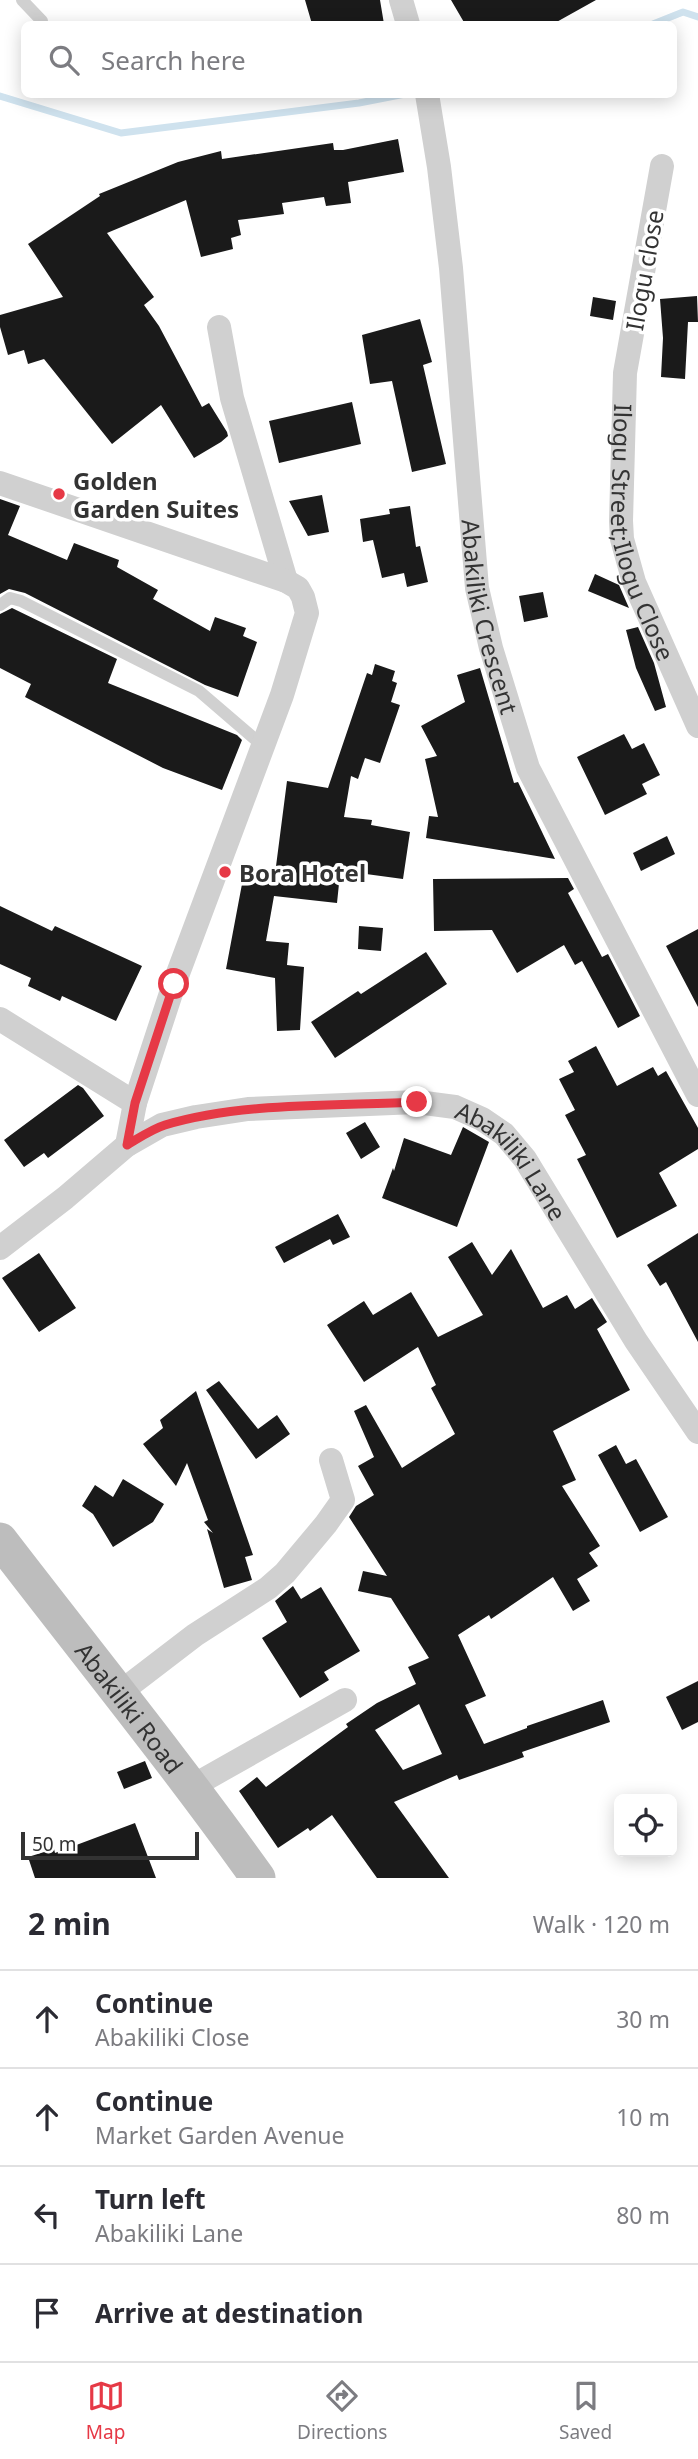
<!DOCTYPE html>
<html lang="en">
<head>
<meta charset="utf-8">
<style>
	:root { --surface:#fff; --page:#f7f7f7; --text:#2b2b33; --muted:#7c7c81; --line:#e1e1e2; --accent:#e63946 }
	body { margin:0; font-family:"Noto Sans",sans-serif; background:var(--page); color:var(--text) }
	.controls { position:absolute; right:21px; bottom:21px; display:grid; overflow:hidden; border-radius:10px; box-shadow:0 4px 18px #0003 }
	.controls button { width:63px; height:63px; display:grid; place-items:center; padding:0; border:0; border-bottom:2px solid var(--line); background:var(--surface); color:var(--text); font:35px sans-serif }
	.scale { position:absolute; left:21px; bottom:18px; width:178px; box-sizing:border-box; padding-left:7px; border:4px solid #333; border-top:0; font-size:19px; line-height:24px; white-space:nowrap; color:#333; -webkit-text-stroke:5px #fff; paint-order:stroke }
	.stop { position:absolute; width:21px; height:21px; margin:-16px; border:5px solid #e63946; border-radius:50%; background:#fff }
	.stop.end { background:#e63946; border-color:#fff; box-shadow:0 2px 7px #0008 }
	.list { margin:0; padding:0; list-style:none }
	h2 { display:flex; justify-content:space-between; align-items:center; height:91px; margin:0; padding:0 28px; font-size:30px }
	h2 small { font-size:23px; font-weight:400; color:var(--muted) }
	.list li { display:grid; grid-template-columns:46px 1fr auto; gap:21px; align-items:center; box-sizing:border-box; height:98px; padding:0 28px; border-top:2px solid var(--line) }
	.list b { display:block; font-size:26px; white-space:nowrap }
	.list p { margin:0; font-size:23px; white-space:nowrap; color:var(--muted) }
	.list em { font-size:23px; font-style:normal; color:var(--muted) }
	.icon { flex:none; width:38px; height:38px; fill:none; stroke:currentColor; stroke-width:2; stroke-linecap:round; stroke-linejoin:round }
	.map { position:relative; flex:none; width:698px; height:1878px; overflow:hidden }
	.search { position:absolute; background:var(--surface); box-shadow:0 4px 18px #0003; left:21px; right:21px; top:21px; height:77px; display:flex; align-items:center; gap:18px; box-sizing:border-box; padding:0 24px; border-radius:10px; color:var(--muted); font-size:26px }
	.sheet { height:483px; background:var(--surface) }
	nav { display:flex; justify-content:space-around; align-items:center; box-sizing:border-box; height:98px; border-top:2px solid var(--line); background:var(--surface); font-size:19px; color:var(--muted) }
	nav a { display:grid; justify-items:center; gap:4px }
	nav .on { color:var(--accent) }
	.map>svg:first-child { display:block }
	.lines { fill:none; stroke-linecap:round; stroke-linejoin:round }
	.stream { stroke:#cfe2ee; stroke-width:7 }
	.building { fill:#1a1a1a; fill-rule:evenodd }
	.lane { stroke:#d0d0d0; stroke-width:12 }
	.street { stroke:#d0d0d0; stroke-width:24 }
	.secondary { stroke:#bdbdbd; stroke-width:35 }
	.route { stroke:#e63946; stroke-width:9 }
	.poi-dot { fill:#e63946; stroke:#fff; stroke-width:2.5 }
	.labels { text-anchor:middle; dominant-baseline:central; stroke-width:7; stroke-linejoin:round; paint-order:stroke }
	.street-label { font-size:24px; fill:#333; stroke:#fff }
	.poi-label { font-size:24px; font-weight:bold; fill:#333; stroke:#fff; text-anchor:start }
</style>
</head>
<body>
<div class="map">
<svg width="698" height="1878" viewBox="0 0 698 1878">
	<rect width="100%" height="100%" fill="#fff"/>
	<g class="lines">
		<path class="stream" d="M 653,24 L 683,12 L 698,17
			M 0,96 L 121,133 L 359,103 L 405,94"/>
	</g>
	<path class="building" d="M 305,0 L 380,0 L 384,24 L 312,24 Z
		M 451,0 L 596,0 L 553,24 L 465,24 Z
		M 398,139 L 404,172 L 348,182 L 351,203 L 326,206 L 324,197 L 282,203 L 284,214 L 238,220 L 241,235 L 231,238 L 233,249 L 201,257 L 186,200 L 107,233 L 154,297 L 144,305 L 159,326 L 202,407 L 209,403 L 227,432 L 228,436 L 221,442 L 194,458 L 161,405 L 112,444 L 44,359 L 28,364 L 24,350 L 8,355 L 0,327 L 0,315 L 63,297 L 28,244 L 100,196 L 99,194 L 178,162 L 221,151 L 222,159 L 333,143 L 334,150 L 343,150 Z
		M 697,296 L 698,322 L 688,322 L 685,379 L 661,377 L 663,338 L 660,299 Z
		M 593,297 L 616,301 L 613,320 L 590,316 Z
		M 420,319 L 432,362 L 423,365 L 446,464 L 412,472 L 392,381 L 370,384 L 362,335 Z
		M 352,402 L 361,444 L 279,463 L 269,421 Z
		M 322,495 L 329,532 L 308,536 L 289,501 Z
		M 0,499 L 20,506 L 8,535 L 67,560 L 74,543 L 119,560 L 117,567 L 158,590 L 153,599 L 210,631 L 215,617 L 246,628 L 243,636 L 257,642 L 238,697 L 205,685 L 25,593 L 9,589 L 0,594 Z
		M 410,506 L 416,547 L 420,546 L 428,582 L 407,587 L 404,573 L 382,578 L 373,540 L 363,542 L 360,519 L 390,514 L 389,509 Z
		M 595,574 L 619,585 L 629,608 L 588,591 Z
		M 543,592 L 548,617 L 524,622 L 519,596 Z
		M 12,608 L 117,659 L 108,683 L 237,735 L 242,740 L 222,790 L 163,768 L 25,697 L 31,684 L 0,668 L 0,614 Z
		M 638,627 L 654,663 L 666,707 L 655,711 L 636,668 L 626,630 Z
		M 375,664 L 395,671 L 392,681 L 397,683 L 391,702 L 400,705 L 380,763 L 365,758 L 358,779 L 351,776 L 344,817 L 372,820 L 371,825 L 410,832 L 403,879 L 366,874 L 365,877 L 340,874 L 337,903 L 274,896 L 266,941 L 289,943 L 287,965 L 304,967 L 300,1030 L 277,1031 L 275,978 L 226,969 L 245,868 L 275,874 L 287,781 L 328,788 L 367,673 L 372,675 Z
		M 480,668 L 514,783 L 518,782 L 555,859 L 426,838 L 429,816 L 438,817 L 425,759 L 437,756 L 421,726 L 465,702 L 457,675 Z
		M 624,734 L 632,749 L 644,743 L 660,775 L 642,784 L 647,794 L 605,815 L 577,757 Z
		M 667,836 L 675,854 L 641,871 L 633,853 Z
		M 568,878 L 574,889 L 568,893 L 602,957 L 608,954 L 640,1016 L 618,1028 L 582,961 L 575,965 L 564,945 L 517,973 L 492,930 L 434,931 L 433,879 Z
		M 0,906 L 52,931 L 55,926 L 142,966 L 116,1021 L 62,996 L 60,1001 L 28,986 L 31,978 L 0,964 Z
		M 359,926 L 383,928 L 381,951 L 358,949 Z
		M 698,929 L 698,1007 L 666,946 Z
		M 426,952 L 447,984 L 335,1058 L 311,1022 L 358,991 L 361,994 Z
		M 596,1046 L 617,1086 L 653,1067 L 658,1076 L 666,1071 L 698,1128 L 698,1149 L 659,1173 L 677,1206 L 617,1238 L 577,1159 L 586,1155 L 565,1115 L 575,1110 L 559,1079 L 574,1072 L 568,1061 Z
		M 78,1085 L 83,1088 L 104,1116 L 48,1158 L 44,1153 L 24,1167 L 4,1140 Z
		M 365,1122 L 380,1147 L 361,1159 L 346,1133 Z
		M 463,1127 L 489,1142 L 457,1227 L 382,1198 L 393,1168 L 394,1171 L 404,1138 L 451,1155 Z
		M 338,1214 L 350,1237 L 333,1245 L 330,1239 L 284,1263 L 275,1247 Z
		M 698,1233 L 698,1342 L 666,1282 L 660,1286 L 647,1265 Z
		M 472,1242 L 492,1275 L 511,1249 L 543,1308 L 567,1295 L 575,1309 L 592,1298 L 607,1322 L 597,1329 L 630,1390 L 553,1431 L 576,1480 L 562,1486 L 600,1546 L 589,1553 L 598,1566 L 577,1579 L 590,1601 L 573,1611 L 553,1577 L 491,1619 L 489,1615 L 458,1635 L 486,1696 L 465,1705 L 484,1744 L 527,1728 L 527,1726 L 603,1700 L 610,1722 L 522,1752 L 524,1757 L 459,1780 L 457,1775 L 394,1802 L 449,1878 L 377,1878 L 332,1815 L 310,1831 L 308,1828 L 278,1848 L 239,1791 L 257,1777 L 266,1787 L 348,1727 L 346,1724 L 377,1703 L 416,1684 L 408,1667 L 429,1658 L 391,1598 L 358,1591 L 363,1571 L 387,1576 L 349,1517 L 356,1506 L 374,1495 L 358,1466 L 374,1457 L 354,1411 L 366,1405 L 402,1468 L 455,1434 L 431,1388 L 436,1385 L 418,1347 L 364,1382 L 327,1325 L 364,1301 L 373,1315 L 411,1292 L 438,1337 L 483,1315 L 448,1257 ZM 419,1704 L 442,1754 L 403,1770 L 375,1730 Z
		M 39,1253 L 76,1308 L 39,1332 L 2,1278 Z
		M 219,1381 L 258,1429 L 277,1415 L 290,1434 L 256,1459 L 206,1390 Z
		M 196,1391 L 253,1555 L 245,1557 L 252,1580 L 224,1588 L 207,1529 L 213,1533 L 204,1522 L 208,1520 L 187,1463 L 176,1486 L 143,1444 L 163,1428 L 160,1420 Z
		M 616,1445 L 626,1464 L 636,1459 L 668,1517 L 640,1532 L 598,1455 Z
		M 123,1479 L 164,1504 L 153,1522 L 113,1547 L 93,1514 L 82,1506 L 95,1485 L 113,1497 Z
		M 293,1586 L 301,1599 L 321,1587 L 360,1651 L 324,1672 L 329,1680 L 300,1698 L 262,1638 L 287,1622 L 275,1601 Z
		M 698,1681 L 698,1722 L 682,1730 L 666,1697 Z
		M 145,1761 L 152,1778 L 124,1789 L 117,1772 Z
		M 135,1823 L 156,1878 L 35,1878 L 28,1857 L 54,1849 L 55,1853 Z"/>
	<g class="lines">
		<path class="lane" d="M 22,0 L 42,21
			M 0,605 L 10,598 L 21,601 L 199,691 L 263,746"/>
		<g class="street">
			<path d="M 401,0 L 408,24"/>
			<path id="s1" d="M 427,94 L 439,167 L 451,268 L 477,588 L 491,648 L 528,768 L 698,1095"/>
			<path id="s2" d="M 662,166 L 625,373 L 621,521 L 622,539 L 634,582 L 698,726"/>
			<path d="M 219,327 L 232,398 L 286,581"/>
			<path d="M 0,483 L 286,581 L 298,588 L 303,597 L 307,613 L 282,695 L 174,984 L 135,1103"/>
			<path d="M 0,1019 L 135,1103 L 127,1145"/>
			<path id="s3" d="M 0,1248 L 65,1198 L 127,1145 L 162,1125 L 196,1117 L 248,1109 L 417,1102 L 455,1107 L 482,1119 L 504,1134 L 525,1159 L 636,1341 L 698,1432"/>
			<path d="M 118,1694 L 195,1635 L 268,1588 L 285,1573 L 326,1524 L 343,1500 L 331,1460"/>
			<path d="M 193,1786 L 345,1700"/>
		</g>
		<path class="secondary" id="s4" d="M 0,1540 C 86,1652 176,1763 258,1878"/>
	</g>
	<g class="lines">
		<path class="route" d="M 174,984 L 135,1103 L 127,1145 C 139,1138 152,1129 165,1125 C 241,1102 338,1106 417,1102"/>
	</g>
	<g class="poi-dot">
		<circle cx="59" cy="494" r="7"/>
		<circle cx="225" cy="872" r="7"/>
	</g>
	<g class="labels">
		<g class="street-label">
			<text transform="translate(644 270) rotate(-80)">Ilogu close</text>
			<text stroke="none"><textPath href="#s2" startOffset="373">Ilogu Street;Ilogu Close</textPath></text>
			<text stroke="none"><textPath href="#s1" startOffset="527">Abakiliki Crescent</textPath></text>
			<text stroke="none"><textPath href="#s3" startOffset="579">Abakiliki Lane</textPath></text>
			<text stroke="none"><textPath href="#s4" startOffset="212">Abakiliki Road</textPath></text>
		</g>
		<g class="poi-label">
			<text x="73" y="480">Golden<tspan x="73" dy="28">Garden Suites</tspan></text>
			<text x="239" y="872">Bora Hotel</text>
		</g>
	</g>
</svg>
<div class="controls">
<button><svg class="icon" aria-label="locate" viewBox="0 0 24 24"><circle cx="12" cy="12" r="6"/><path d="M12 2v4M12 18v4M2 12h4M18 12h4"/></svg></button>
</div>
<div class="scale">50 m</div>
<div class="stop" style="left:174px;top:984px"></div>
<div class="stop end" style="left:417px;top:1102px"></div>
<div class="search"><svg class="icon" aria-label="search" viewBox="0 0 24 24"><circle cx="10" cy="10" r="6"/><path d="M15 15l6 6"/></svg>Search here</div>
</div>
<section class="sheet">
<h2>2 min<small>Walk · 120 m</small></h2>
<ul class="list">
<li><svg class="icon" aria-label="ahead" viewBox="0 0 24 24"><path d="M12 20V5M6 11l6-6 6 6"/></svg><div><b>Continue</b><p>Abakiliki Close</p></div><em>30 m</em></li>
<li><svg class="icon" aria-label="ahead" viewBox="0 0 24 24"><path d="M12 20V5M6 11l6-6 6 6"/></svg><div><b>Continue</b><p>Market Garden Avenue</p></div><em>10 m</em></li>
<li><svg class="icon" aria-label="left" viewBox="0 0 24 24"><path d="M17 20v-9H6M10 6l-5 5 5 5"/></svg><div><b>Turn left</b><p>Abakiliki Lane</p></div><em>80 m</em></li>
<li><svg class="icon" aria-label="arrive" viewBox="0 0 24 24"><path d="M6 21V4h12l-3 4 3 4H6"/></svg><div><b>Arrive at destination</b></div></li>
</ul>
</section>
<nav>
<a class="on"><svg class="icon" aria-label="map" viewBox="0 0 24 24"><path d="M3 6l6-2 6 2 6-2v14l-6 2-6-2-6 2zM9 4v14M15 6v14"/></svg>Map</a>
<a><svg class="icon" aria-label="directions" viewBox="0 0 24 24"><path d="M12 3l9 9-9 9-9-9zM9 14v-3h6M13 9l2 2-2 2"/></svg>Directions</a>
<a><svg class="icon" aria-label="saved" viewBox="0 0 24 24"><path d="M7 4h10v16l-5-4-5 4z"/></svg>Saved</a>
</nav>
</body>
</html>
